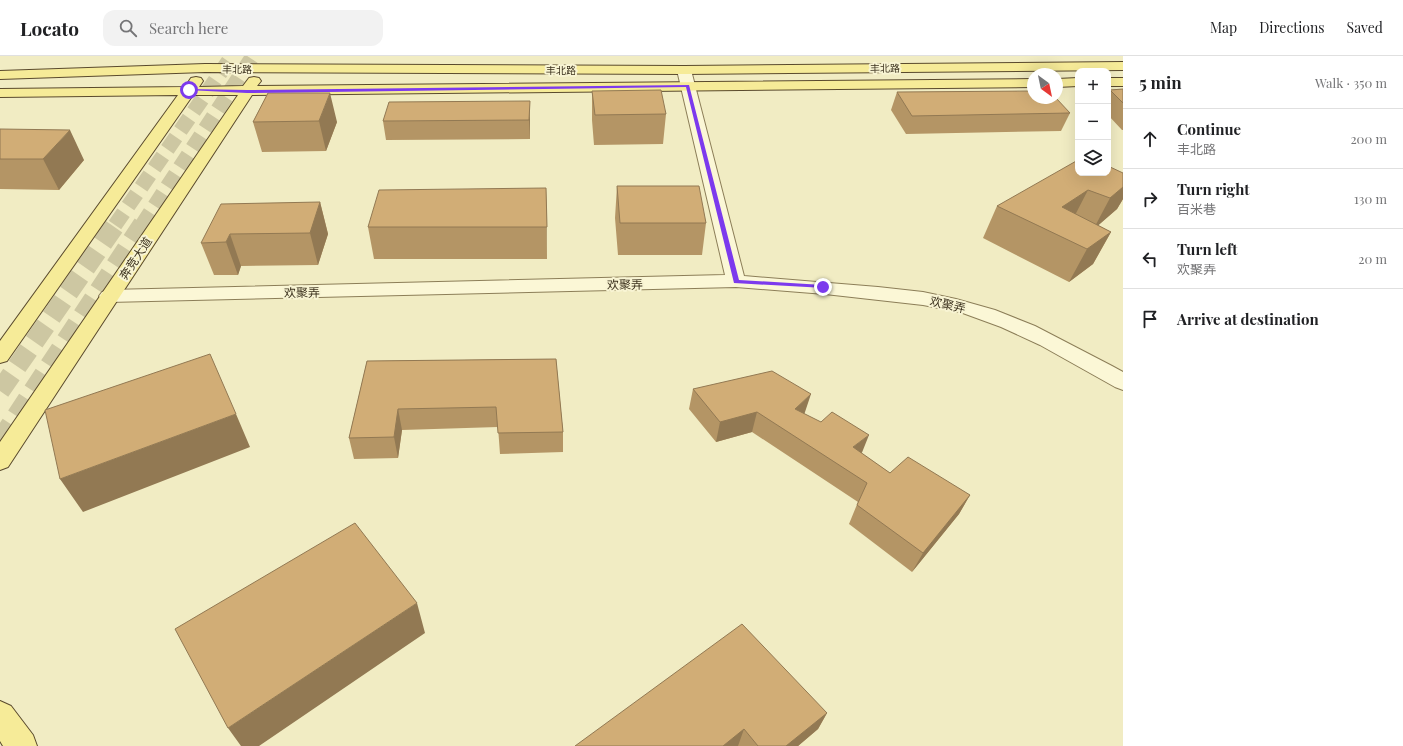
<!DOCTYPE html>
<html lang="en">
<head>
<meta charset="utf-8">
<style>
	:root { --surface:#fff; --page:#f2f2f2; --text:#202124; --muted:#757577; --line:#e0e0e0 }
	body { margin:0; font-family:"Playfair Display","Noto Sans SC",serif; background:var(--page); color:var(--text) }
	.controls { position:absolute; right:12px; top:12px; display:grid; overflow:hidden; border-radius:8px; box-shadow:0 4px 16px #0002 }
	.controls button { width:36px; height:36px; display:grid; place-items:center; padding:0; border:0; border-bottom:1px solid var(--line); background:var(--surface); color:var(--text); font:20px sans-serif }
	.compass { position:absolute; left:1027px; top:12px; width:36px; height:36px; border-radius:50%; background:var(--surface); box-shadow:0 4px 16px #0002; rotate:147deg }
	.stop { position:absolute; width:12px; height:12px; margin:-9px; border:3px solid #7c3aed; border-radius:50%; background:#fff }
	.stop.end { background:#7c3aed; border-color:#fff; box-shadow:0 1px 4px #0008 }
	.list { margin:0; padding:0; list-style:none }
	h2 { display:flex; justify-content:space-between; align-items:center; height:52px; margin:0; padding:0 16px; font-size:17px }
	h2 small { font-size:13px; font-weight:400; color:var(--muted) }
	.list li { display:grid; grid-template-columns:26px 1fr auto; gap:12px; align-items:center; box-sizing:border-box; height:60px; padding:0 16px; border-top:1px solid var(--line) }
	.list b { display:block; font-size:15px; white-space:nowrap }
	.list p { margin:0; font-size:13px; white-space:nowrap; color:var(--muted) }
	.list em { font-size:13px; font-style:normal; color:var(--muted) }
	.icon { flex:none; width:22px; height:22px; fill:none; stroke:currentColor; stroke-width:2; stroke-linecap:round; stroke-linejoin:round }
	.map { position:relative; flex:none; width:1123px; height:690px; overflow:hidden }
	header { display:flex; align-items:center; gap:24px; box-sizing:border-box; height:56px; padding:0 20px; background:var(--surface); border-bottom:1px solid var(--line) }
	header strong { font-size:19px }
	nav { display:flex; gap:22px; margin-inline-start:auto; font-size:14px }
	.search { width:280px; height:36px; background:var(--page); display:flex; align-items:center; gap:10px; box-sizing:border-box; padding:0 14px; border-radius:12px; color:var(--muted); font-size:15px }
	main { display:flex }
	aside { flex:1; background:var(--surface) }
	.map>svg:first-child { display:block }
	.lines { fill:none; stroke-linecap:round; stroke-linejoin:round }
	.major-tunnel-far1 { stroke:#cdc7a2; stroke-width:15; stroke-dasharray:15 8; stroke-linecap:butt }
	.major-tunnel { stroke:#cdc7a2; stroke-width:20; stroke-dasharray:20 10; stroke-linecap:butt }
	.minor-casing { stroke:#8c7e58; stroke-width:2 }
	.major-casing { stroke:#5a4a2d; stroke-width:2 }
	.minor { fill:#fbf7d6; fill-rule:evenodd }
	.major { fill:#f6eb98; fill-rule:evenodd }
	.wall { fill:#b49565 }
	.shaded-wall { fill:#927953 }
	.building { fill:#d1ad76; stroke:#927953 }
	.route { fill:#7c3aed }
	.labels { text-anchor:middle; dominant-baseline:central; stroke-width:4; stroke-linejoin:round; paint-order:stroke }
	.far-street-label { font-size:10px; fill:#3b311d; stroke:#f8f4d3 }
	.street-label { font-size:12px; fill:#3b311d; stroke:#f8f4d3 }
</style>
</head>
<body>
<header>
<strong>Locato</strong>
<div class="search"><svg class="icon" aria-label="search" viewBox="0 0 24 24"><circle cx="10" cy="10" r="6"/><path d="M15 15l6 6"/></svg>Search here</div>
<nav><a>Map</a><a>Directions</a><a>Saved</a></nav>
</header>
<main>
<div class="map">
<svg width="1123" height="690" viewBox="0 0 1123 690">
	<rect width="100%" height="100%" fill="#f1ecc3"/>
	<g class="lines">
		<path class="major-tunnel-far1" d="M 115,169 L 232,0
			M 142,169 L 253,0"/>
		<path class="major-tunnel" d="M 0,335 L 116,168
			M 0,385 L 143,168"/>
		<defs>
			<path id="minor" d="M 684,10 L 689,11 L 691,14 L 744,220 L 878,231 L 923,236 L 956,243 L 995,254 L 1035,270 L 1112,310 L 1123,316 L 1123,334 L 1115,331 L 1040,289 L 1001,271 L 960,256 L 923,249 L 825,238 L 736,231 L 109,246 L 102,244 L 99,240 L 102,236 L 109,234 L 725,219 L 677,14 L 679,11 Z"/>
			<path id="major" d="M 1123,6 L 1123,14 L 684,18 L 205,16 L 0,23 L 0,15 L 205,8 L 684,10 Z
				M 196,21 L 201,22 L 203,25 L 199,31 L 243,30 L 249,22 L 254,21 L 259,22 L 261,25 L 257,30 L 1033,23 L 1033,31 L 252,39 L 8,411 L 0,414 L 0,386 L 238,39 L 193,39 L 7,305 L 0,307 L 0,285 L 178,39 L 0,41 L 0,33 L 185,31 L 191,22 Z
				M 1078,22 L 1078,30 L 1057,31 L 1057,23 Z
				M 1108,22 L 1123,22 L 1123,30 L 1108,30 Z
				M 0,645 L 11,650 L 33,679 L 37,690 L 3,690 L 0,685 Z"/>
		</defs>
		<use href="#minor" class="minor-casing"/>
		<use href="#major" class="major-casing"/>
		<use href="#minor" class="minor"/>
		<use href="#major" class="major"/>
	</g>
	<path class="wall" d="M 1123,33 L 1123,74 L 1122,74 L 1108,59 L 1108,38 L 1110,34 Z
		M 592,35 L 666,58 L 663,88 L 594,89 L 592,64 Z
		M 897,36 L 1070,57 L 1061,75 L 906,78 L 891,54 Z
		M 268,37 L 337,66 L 326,95 L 262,96 L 253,66 Z
		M 530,63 L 530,83 L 386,84 L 383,65 Z
		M 0,73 L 84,104 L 59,134 L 0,133 Z
		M 1123,117 L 1123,143 L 1117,153 L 1098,169 L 1111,176 L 1093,208 L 1069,226 L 983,182 L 997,150 Z
		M 617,130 L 706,167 L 702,199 L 618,199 L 615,162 Z
		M 546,132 L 547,203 L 374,203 L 368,171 Z
		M 320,146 L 328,178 L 318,209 L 241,210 L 238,219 L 214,219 L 201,187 Z
		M 556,303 L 563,376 L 563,396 L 500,398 L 498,371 L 402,374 L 398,402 L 354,403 L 349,382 L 367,305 Z
		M 693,333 L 804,358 L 890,417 L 970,439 L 959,458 L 912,516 L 849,468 L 858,446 L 752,376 L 716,386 L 689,353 Z
		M 827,657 L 818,673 L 798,690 L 575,690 Z"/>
	<path class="shaded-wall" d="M 330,37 L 337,66 L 326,95 L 319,65 Z
		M 530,45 L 530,83 L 529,64 Z
		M 70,74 L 84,104 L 59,134 L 43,103 Z
		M 1123,131 L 1123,143 L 1117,153 L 1093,174 L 1110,142 Z
		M 546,132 L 547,163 L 547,203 Z
		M 1088,134 L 1072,165 L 1062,151 Z
		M 320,146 L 328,178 L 318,209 L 310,177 Z
		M 1111,176 L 1093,208 L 1069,226 L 1087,193 Z
		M 230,178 L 241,210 L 238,219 L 226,186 Z
		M 811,338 L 804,359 L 795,353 Z
		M 398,353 L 402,374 L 398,402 L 394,381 Z
		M 757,356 L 752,376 L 716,386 L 720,366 Z
		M 236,358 L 250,391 L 83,456 L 60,423 Z
		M 869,379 L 861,399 L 853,391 Z
		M 970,439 L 959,458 L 912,516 L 923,497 Z
		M 417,547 L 425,577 L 259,690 L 241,690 L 228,672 Z
		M 827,657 L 818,673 L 798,690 L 786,690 Z
		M 744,673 L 738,690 L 723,690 Z"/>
	<path class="building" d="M 1123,33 L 1123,47 L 1110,34 Z
		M 661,34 L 666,58 L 595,59 L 592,35 Z
		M 1033,35 L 1033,42 L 1056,42 L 1070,57 L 912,60 L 897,36 Z
		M 268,37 L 330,37 L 319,65 L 253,66 Z
		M 530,45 L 529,64 L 383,65 L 389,46 Z
		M 0,73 L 70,74 L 43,103 L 0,103 Z
		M 1078,104 L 1078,117 L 1108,117 L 1108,110 L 1123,117 L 1123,131 L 1110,142 L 1088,134 L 1062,151 L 1111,176 L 1087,193 L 997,150 Z
		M 617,130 L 699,130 L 706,167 L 620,167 Z
		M 546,132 L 547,171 L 368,171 L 379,134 Z
		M 320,146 L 310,177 L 230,178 L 226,186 L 201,187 L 221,148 Z
		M 210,298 L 236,358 L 60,423 L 45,354 Z
		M 556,303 L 563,376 L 498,377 L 496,351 L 398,353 L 394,381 L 349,382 L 367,305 Z
		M 772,315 L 811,338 L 795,353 L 821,366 L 832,356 L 869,379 L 853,391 L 890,417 L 908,401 L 970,439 L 923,497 L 857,449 L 867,427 L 757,356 L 720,366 L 693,333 Z
		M 355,467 L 417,547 L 228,672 L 175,573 Z
		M 742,568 L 827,657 L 786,690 L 758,690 L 744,673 L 723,690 L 575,690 Z"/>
	<path class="route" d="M 689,29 L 739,224 L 823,229 L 825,230 L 825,232 L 734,227 L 686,31 L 247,37 L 187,34 L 189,33 L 247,34 Z"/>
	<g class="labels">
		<g class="far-street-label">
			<text transform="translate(885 12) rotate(-1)">丰北路</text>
			<text transform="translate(237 13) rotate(1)">丰北路</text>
			<text x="561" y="14">丰北路</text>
		</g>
		<g class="street-label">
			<text transform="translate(135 202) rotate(-56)">奔竞大道</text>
			<text transform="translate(625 228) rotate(-1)">欢聚弄</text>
			<text transform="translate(302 236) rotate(-1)">欢聚弄</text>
			<text transform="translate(948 248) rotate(13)">欢聚弄</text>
		</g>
	</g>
</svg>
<div class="controls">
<button>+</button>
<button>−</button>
<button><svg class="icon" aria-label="layers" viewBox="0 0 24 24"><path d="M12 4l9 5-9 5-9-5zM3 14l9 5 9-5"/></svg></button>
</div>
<svg class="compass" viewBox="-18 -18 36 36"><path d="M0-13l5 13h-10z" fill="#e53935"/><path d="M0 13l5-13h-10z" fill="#757577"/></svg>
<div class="stop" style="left:189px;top:34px"></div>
<div class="stop end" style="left:823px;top:231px"></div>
</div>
<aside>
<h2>5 min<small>Walk · 350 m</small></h2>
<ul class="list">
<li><svg class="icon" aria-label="ahead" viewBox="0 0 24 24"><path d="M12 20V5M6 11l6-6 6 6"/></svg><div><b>Continue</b><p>丰北路</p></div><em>200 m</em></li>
<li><svg class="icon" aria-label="right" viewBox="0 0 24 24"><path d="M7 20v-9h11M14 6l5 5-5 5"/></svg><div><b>Turn right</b><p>百米巷</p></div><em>130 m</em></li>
<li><svg class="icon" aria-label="left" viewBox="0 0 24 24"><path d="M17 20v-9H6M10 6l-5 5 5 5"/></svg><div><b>Turn left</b><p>欢聚弄</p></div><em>20 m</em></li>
<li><svg class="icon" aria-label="arrive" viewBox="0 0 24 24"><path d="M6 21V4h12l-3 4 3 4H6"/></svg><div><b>Arrive at destination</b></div></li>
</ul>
</aside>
</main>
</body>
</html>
